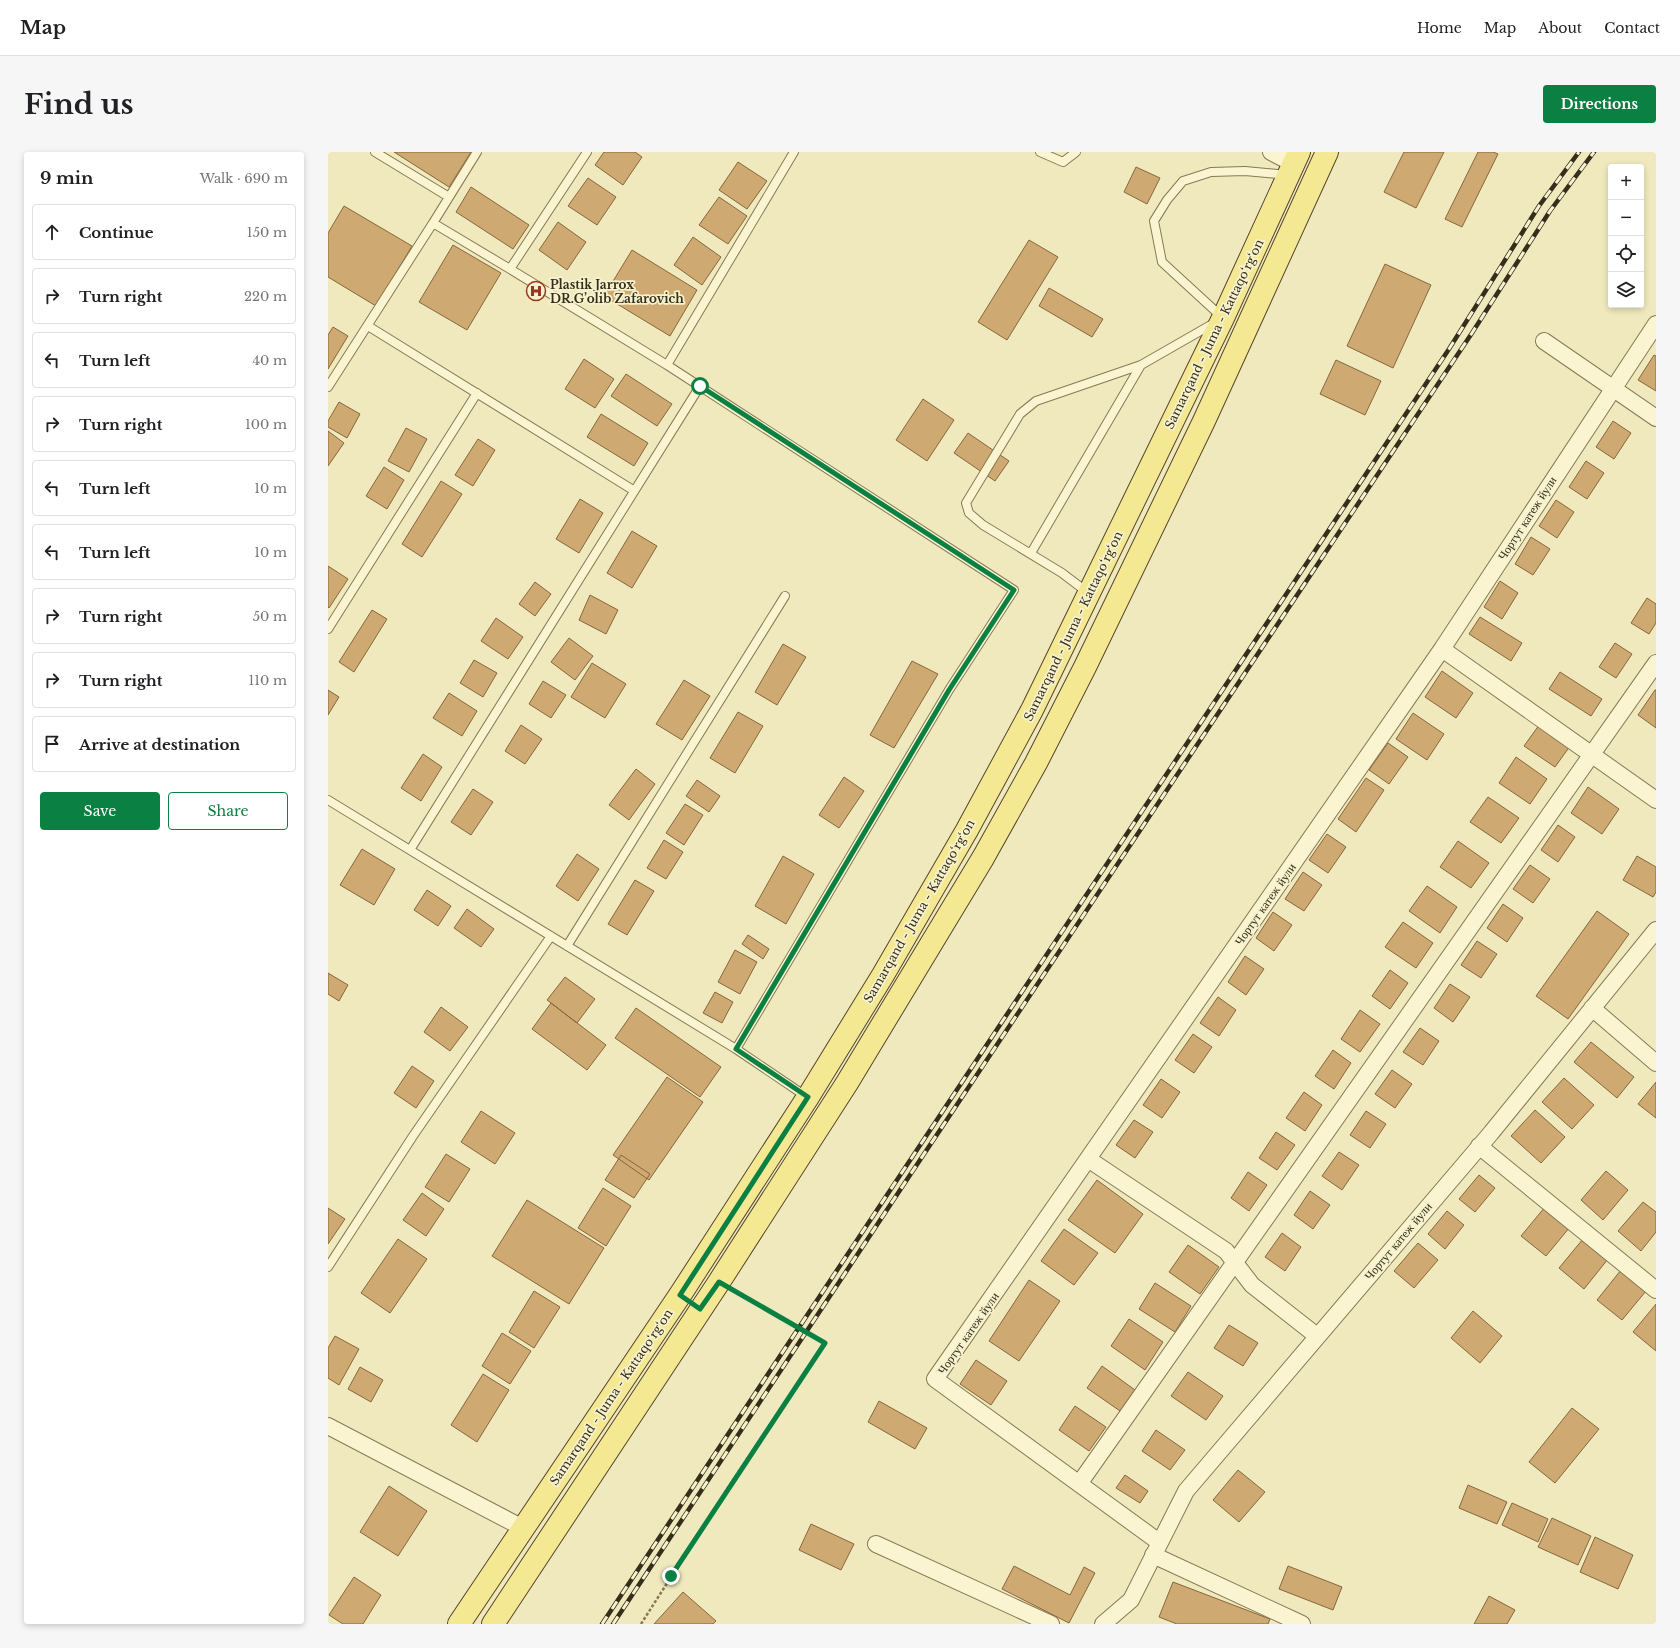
<!DOCTYPE html>
<html lang="en">
<head>
<meta charset="utf-8">
<style>
	:root { --surface:#fff; --page:#f6f6f6; --text:#202124; --muted:#757577; --line:#e0e0e0; --accent:#0b8043 }
	body { margin:0; font-family:"Libre Baskerville",serif; background:var(--page); color:var(--text) }
	.controls { position:absolute; right:12px; top:12px; display:grid; overflow:hidden; border-radius:4px; box-shadow:0 2px 6px #0003 }
	.controls button { width:36px; height:36px; display:grid; place-items:center; padding:0; border:0; border-bottom:1px solid var(--line); background:var(--surface); color:var(--text); font:20px sans-serif }
	.stop { position:absolute; width:12px; height:12px; margin:-9px; border:3px solid #0b8043; border-radius:50%; background:#fff }
	.stop.end { background:#0b8043; border-color:#fff; box-shadow:0 1px 4px #0008 }
	.list { margin:0; padding:0; list-style:none }
	h2 { display:flex; justify-content:space-between; align-items:center; height:52px; margin:0; padding:0 16px; font-size:17px }
	h2 small { font-size:13px; font-weight:400; color:var(--muted) }
	.list li { display:grid; grid-template-columns:26px 1fr auto; gap:12px; align-items:center; box-sizing:border-box; height:56px; margin:0 8px 8px; padding:0 8px; border:1px solid var(--line); border-radius:4px }
	.list b { display:block; font-size:15px; white-space:nowrap }
	.list em { font-size:13px; font-style:normal; color:var(--muted) }
	.actions { display:flex; gap:8px; padding:12px 16px }
	.actions a { flex:1; padding:9px 0; border:1px solid var(--accent); border-radius:4px; text-align:center; font-size:14px; color:var(--accent) }
	.actions .main { background:var(--accent); color:#fff }
	.icon { flex:none; width:22px; height:22px; fill:none; stroke:currentColor; stroke-width:2; stroke-linecap:round; stroke-linejoin:round }
	.map { position:relative; flex:none; width:1328px; height:1472px; overflow:hidden; border-radius:4px }
	header { display:flex; align-items:center; gap:24px; box-sizing:border-box; height:56px; padding:0 20px; background:var(--surface); border-bottom:1px solid var(--line) }
	header strong { font-size:19px }
	nav { display:flex; gap:22px; margin-inline-start:auto; font-size:14px }
	.intro { display:flex; align-items:center; justify-content:space-between; box-sizing:border-box; height:96px; padding:0 24px }
	h1 { margin:0; font-size:28px }
	.button { padding:10px 18px; border-radius:4px; background:var(--accent); color:#fff; font-size:14px; font-weight:700 }
	main { display:flex; gap:24px; padding:0 24px }
	aside { flex:1; background:var(--surface); border-radius:4px; box-shadow:0 2px 6px #0003 }
	.map>svg:first-child { display:block }
	.building { fill:#cfa972; stroke:#87673b }
	.lines { fill:none; stroke-linecap:round; stroke-linejoin:round }
	.service-casing { stroke:#877956; stroke-width:10 }
	.minor-casing { stroke:#877956; stroke-width:18 }
	.primary-casing { stroke:#55462b; stroke-width:24 }
	.path { stroke:#877956; stroke-width:2.5; stroke-dasharray:3 2; stroke-linecap:butt }
	.service { stroke:#faf5d0; stroke-width:8 }
	.minor { stroke:#faf5d0; stroke-width:16 }
	.primary { stroke:#f5e893; stroke-width:22 }
	.rail-casing { stroke:#362d1b; stroke-width:4.5 }
	.rail { stroke:#f6f2cd; stroke-width:3; stroke-dasharray:9; stroke-linecap:butt }
	.route { stroke:#0b8043; stroke-width:5 }
	.labels { text-anchor:middle; dominant-baseline:central; stroke-width:3.5; stroke-linejoin:round; paint-order:stroke }
	.poi-label { font-size:12px; font-weight:bold; fill:#362d1b; stroke:#f6f2cd; text-anchor:start }
	.street-label { font-size:12px; fill:#362d1b; stroke:#f6f2cd }
</style>
</head>
<body>
<header>
<strong>Map</strong>
<nav><a>Home</a><a>Map</a><a>About</a><a>Contact</a></nav>
</header>
<div class="intro"><h1>Find us</h1><a class="button">Directions</a></div>
<main>
<aside>
<h2>9 min<small>Walk · 690 m</small></h2>
<ul class="list">
<li><svg class="icon" aria-label="ahead" viewBox="0 0 24 24"><path d="M12 20V5M6 11l6-6 6 6"/></svg><div><b>Continue</b></div><em>150 m</em></li>
<li><svg class="icon" aria-label="right" viewBox="0 0 24 24"><path d="M7 20v-9h11M14 6l5 5-5 5"/></svg><div><b>Turn right</b></div><em>220 m</em></li>
<li><svg class="icon" aria-label="left" viewBox="0 0 24 24"><path d="M17 20v-9H6M10 6l-5 5 5 5"/></svg><div><b>Turn left</b></div><em>40 m</em></li>
<li><svg class="icon" aria-label="right" viewBox="0 0 24 24"><path d="M7 20v-9h11M14 6l5 5-5 5"/></svg><div><b>Turn right</b></div><em>100 m</em></li>
<li><svg class="icon" aria-label="left" viewBox="0 0 24 24"><path d="M17 20v-9H6M10 6l-5 5 5 5"/></svg><div><b>Turn left</b></div><em>10 m</em></li>
<li><svg class="icon" aria-label="left" viewBox="0 0 24 24"><path d="M17 20v-9H6M10 6l-5 5 5 5"/></svg><div><b>Turn left</b></div><em>10 m</em></li>
<li><svg class="icon" aria-label="right" viewBox="0 0 24 24"><path d="M7 20v-9h11M14 6l5 5-5 5"/></svg><div><b>Turn right</b></div><em>50 m</em></li>
<li><svg class="icon" aria-label="right" viewBox="0 0 24 24"><path d="M7 20v-9h11M14 6l5 5-5 5"/></svg><div><b>Turn right</b></div><em>110 m</em></li>
<li><svg class="icon" aria-label="arrive" viewBox="0 0 24 24"><path d="M6 21V4h12l-3 4 3 4H6"/></svg><div><b>Arrive at destination</b></div></li>
</ul>
<div class="actions"><a class="main">Save</a><a>Share</a></div>
</aside>
<div class="map">
<svg width="1328" height="1472" viewBox="0 0 1328 1472">
	<rect width="100%" height="100%" fill="#efe9bd"/>
	<path class="building" d="M 66,0 L 143,0 L 121,35 Z
		M 276,0 L 307,0 L 314,5 L 295,33 L 267,13 Z
		M 1076,0 L 1116,0 L 1088,56 L 1056,40 Z
		M 1150,0 L 1165,0 L 1170,2 L 1134,75 L 1117,67 Z
		M 410,10 L 439,29 L 419,57 L 391,38 Z
		M 808,15 L 832,26 L 819,52 L 796,40 Z
		M 260,26 L 288,45 L 269,73 L 240,54 Z
		M 143,35 L 201,73 L 185,97 L 128,60 Z
		M 391,45 L 419,64 L 400,92 L 371,73 Z
		M 16,54 L 84,94 L 48,154 L 0,125 L 0,81 Z
		M 230,70 L 258,90 L 239,118 L 211,98 Z
		M 365,85 L 393,105 L 374,133 L 346,113 Z
		M 701,88 L 730,105 L 679,188 L 650,170 Z
		M 125,93 L 173,121 L 139,178 L 91,150 Z
		M 304,98 L 369,138 L 342,184 L 276,144 Z
		M 1057,112 L 1103,133 L 1065,216 L 1019,194 Z
		M 721,136 L 775,167 L 764,185 L 711,154 Z
		M 5,175 L 20,184 L 0,217 L 0,183 Z
		M 1326,203 L 1328,204 L 1328,239 L 1310,228 Z
		M 256,207 L 286,227 L 267,256 L 237,237 Z
		M 1008,208 L 1053,229 L 1037,263 L 992,242 Z
		M 298,222 L 344,252 L 329,274 L 283,244 Z
		M 595,247 L 626,268 L 599,309 L 568,288 Z
		M 11,250 L 32,262 L 19,286 L 0,275 L 0,269 Z
		M 273,262 L 320,291 L 306,314 L 259,285 Z
		M 1285,269 L 1303,281 L 1286,307 L 1268,295 Z
		M 78,276 L 99,287 L 81,320 L 60,309 Z
		M 0,279 L 16,291 L 0,314 Z
		M 640,281 L 681,309 L 667,329 L 626,301 Z
		M 150,287 L 167,298 L 145,334 L 127,323 Z
		M 1258,309 L 1276,321 L 1259,347 L 1241,335 Z
		M 56,315 L 76,328 L 59,357 L 38,344 Z
		M 113,329 L 134,342 L 94,405 L 74,392 Z
		M 252,347 L 275,361 L 251,401 L 228,387 Z
		M 1228,348 L 1246,360 L 1229,386 L 1211,374 Z
		M 304,379 L 329,394 L 304,436 L 279,421 Z
		M 1203,385 L 1222,397 L 1205,423 L 1187,412 Z
		M 0,414 L 20,427 L 1,456 L 0,455 Z
		M 1172,429 L 1190,441 L 1174,467 L 1156,455 Z
		M 207,430 L 223,442 L 207,464 L 191,452 Z
		M 262,443 L 290,458 L 278,482 L 251,468 Z
		M 1319,446 L 1328,452 L 1328,471 L 1321,482 L 1303,471 Z
		M 44,458 L 59,467 L 26,520 L 11,510 Z
		M 1152,465 L 1194,491 L 1183,509 L 1141,482 Z
		M 168,466 L 195,485 L 180,507 L 153,489 Z
		M 241,486 L 265,504 L 247,528 L 223,510 Z
		M 1287,491 L 1304,502 L 1288,526 L 1271,515 Z
		M 455,492 L 478,505 L 449,553 L 427,540 Z
		M 146,508 L 169,521 L 155,545 L 132,531 Z
		M 584,509 L 610,522 L 566,596 L 542,583 Z
		M 264,511 L 298,532 L 277,566 L 243,545 Z
		M 1114,519 L 1145,541 L 1128,566 L 1097,545 Z
		M 1232,520 L 1274,547 L 1263,564 L 1221,537 Z
		M 356,528 L 382,544 L 354,588 L 328,572 Z
		M 215,529 L 238,543 L 223,566 L 201,552 Z
		M 0,538 L 11,545 L 0,563 Z
		M 1327,538 L 1328,538 L 1328,576 L 1310,563 Z
		M 121,541 L 149,559 L 134,584 L 105,566 Z
		M 410,560 L 435,574 L 407,621 L 382,606 Z
		M 1085,561 L 1116,582 L 1099,608 L 1068,587 Z
		M 1214,569 L 1245,590 L 1227,615 L 1196,594 Z
		M 193,573 L 214,587 L 197,612 L 177,599 Z
		M 1060,591 L 1080,605 L 1061,632 L 1041,618 Z
		M 95,602 L 114,615 L 93,649 L 73,636 Z
		M 1188,605 L 1219,627 L 1202,652 L 1171,631 Z
		M 308,617 L 327,632 L 301,668 L 281,653 Z
		M 516,625 L 536,639 L 511,676 L 491,663 Z
		M 1038,626 L 1056,638 L 1028,680 L 1010,667 Z
		M 369,628 L 392,644 L 381,660 L 358,644 Z
		M 1260,635 L 1291,657 L 1274,682 L 1243,661 Z
		M 145,637 L 165,650 L 143,683 L 123,670 Z
		M 1160,645 L 1191,666 L 1173,691 L 1142,670 Z
		M 357,652 L 375,663 L 356,693 L 338,681 Z
		M 1230,673 L 1247,685 L 1230,710 L 1213,698 Z
		M 999,682 L 1018,695 L 1000,721 L 981,708 Z
		M 336,688 L 355,700 L 338,727 L 319,716 Z
		M 1130,689 L 1161,711 L 1143,736 L 1112,715 Z
		M 34,697 L 67,717 L 46,753 L 12,733 Z
		M 249,702 L 271,717 L 250,749 L 228,734 Z
		M 455,704 L 486,722 L 458,772 L 427,754 Z
		M 1309,704 L 1328,715 L 1328,740 L 1325,745 L 1295,728 Z
		M 1202,713 L 1222,727 L 1205,751 L 1185,737 Z
		M 975,720 L 994,733 L 976,759 L 957,747 Z
		M 307,728 L 326,739 L 299,783 L 280,772 Z
		M 1099,734 L 1129,755 L 1112,781 L 1081,759 Z
		M 99,738 L 123,754 L 110,774 L 86,758 Z
		M 1175,752 L 1195,766 L 1179,790 L 1159,776 Z
		M 139,757 L 166,777 L 153,795 L 126,776 Z
		M 1269,759 L 1301,782 L 1240,867 L 1208,844 Z
		M 945,760 L 964,773 L 946,799 L 928,786 Z
		M 1075,770 L 1105,791 L 1088,816 L 1057,795 Z
		M 420,783 L 441,797 L 435,807 L 414,792 Z
		M 1149,789 L 1169,802 L 1153,826 L 1133,813 Z
		M 407,798 L 429,810 L 412,842 L 390,830 Z
		M 917,804 L 936,817 L 918,843 L 900,830 Z
		M 1062,818 L 1080,831 L 1062,857 L 1044,844 Z
		M 0,821 L 20,833 L 11,849 L 0,842 Z
		M 237,825 L 267,847 L 249,871 L 219,848 Z
		M 1122,832 L 1142,845 L 1125,870 L 1106,856 Z
		M 387,840 L 405,850 L 394,871 L 375,861 Z
		M 890,845 L 908,858 L 891,884 L 872,871 Z
		M 223,851 L 278,893 L 259,918 L 204,877 Z
		M 113,855 L 140,875 L 122,899 L 96,880 Z
		M 308,856 L 393,915 L 372,945 L 287,886 Z
		M 1032,858 L 1052,872 L 1032,900 L 1013,887 Z
		M 1092,876 L 1111,889 L 1095,913 L 1075,900 Z
		M 865,882 L 884,895 L 866,921 L 847,908 Z
		M 1263,890 L 1306,925 L 1289,946 L 1246,910 Z
		M 1005,898 L 1023,911 L 1006,937 L 987,924 Z
		M 84,914 L 106,929 L 88,956 L 66,941 Z
		M 1064,918 L 1084,932 L 1067,956 L 1047,942 Z
		M 339,925 L 375,950 L 321,1028 L 285,1003 Z
		M 1236,926 L 1266,953 L 1244,977 L 1214,950 Z
		M 833,927 L 852,940 L 834,966 L 815,953 Z
		M 1328,930 L 1328,966 L 1310,952 Z
		M 976,940 L 994,953 L 977,979 L 958,966 Z
		M 1207,958 L 1237,985 L 1213,1011 L 1183,984 Z
		M 153,959 L 187,981 L 167,1012 L 133,990 Z
		M 1038,959 L 1058,972 L 1042,996 L 1022,983 Z
		M 806,968 L 825,980 L 807,1006 L 788,993 Z
		M 948,980 L 967,993 L 949,1018 L 931,1006 Z
		M 1011,1000 L 1031,1013 L 1014,1038 L 994,1024 Z
		M 118,1002 L 142,1017 L 121,1050 L 97,1035 Z
		M 293,1003 L 322,1022 L 306,1046 L 277,1028 Z
		M 1278,1019 L 1300,1038 L 1275,1068 L 1253,1048 Z
		M 920,1020 L 939,1033 L 921,1059 L 903,1046 Z
		M 1151,1023 L 1167,1036 L 1147,1060 L 1131,1047 Z
		M 769,1028 L 815,1062 L 787,1101 L 740,1068 Z
		M 275,1036 L 303,1054 L 278,1094 L 250,1076 Z
		M 982,1039 L 1002,1053 L 985,1077 L 966,1063 Z
		M 94,1041 L 116,1057 L 98,1084 L 75,1068 Z
		M 199,1048 L 276,1096 L 241,1152 L 164,1104 Z
		M 1315,1050 L 1328,1060 L 1328,1080 L 1313,1099 L 1290,1079 Z
		M 1217,1055 L 1242,1075 L 1218,1104 L 1193,1084 Z
		M 0,1056 L 17,1067 L 0,1092 Z
		M 1119,1059 L 1136,1073 L 1117,1097 L 1100,1082 Z
		M 736,1077 L 770,1101 L 746,1133 L 713,1109 Z
		M 954,1081 L 973,1095 L 957,1119 L 937,1105 Z
		M 70,1087 L 99,1107 L 62,1161 L 33,1141 Z
		M 1255,1087 L 1280,1107 L 1256,1137 L 1231,1116 Z
		M 1090,1091 L 1110,1108 L 1086,1136 L 1066,1119 Z
		M 860,1093 L 891,1115 L 872,1142 L 841,1120 Z
		M 1293,1118 L 1318,1139 L 1294,1168 L 1269,1148 Z
		M 701,1128 L 732,1149 L 691,1209 L 661,1189 Z
		M 827,1131 L 863,1154 L 847,1180 L 811,1157 Z
		M 206,1139 L 232,1155 L 206,1196 L 181,1180 Z
		M 1328,1152 L 1328,1199 L 1305,1180 Z
		M 1145,1159 L 1174,1184 L 1152,1211 L 1123,1186 Z
		M 801,1167 L 835,1190 L 817,1218 L 783,1194 Z
		M 901,1173 L 930,1191 L 915,1214 L 886,1196 Z
		M 174,1181 L 203,1199 L 182,1232 L 154,1214 Z
		M 7,1184 L 31,1197 L 11,1233 L 0,1226 L 0,1196 Z
		M 648,1208 L 679,1229 L 663,1253 L 632,1232 Z
		M 774,1214 L 807,1238 L 792,1259 L 759,1236 Z
		M 32,1215 L 55,1228 L 43,1250 L 20,1237 Z
		M 860,1220 L 895,1244 L 878,1268 L 843,1244 Z
		M 155,1222 L 181,1238 L 149,1290 L 123,1273 Z
		M 551,1249 L 599,1276 L 587,1297 L 540,1270 Z
		M 747,1254 L 778,1275 L 761,1299 L 731,1278 Z
		M 1244,1256 L 1271,1277 L 1227,1331 L 1201,1310 Z
		M 828,1278 L 857,1298 L 842,1318 L 814,1299 Z
		M 910,1318 L 937,1340 L 911,1370 L 885,1348 Z
		M 797,1323 L 820,1339 L 812,1351 L 788,1336 Z
		M 1140,1333 L 1179,1350 L 1169,1372 L 1131,1356 Z
		M 61,1334 L 99,1359 L 70,1404 L 32,1380 Z
		M 1184,1351 L 1220,1367 L 1210,1390 L 1174,1373 Z
		M 1224,1366 L 1263,1384 L 1250,1413 L 1210,1395 Z
		M 483,1372 L 526,1392 L 513,1418 L 471,1398 Z
		M 1267,1385 L 1305,1403 L 1290,1437 L 1252,1420 Z
		M 686,1414 L 742,1443 L 756,1415 L 767,1421 L 741,1471 L 674,1437 Z
		M 960,1414 L 1014,1435 L 1005,1458 L 951,1437 Z
		M 26,1425 L 53,1443 L 35,1472 L 15,1472 L 1,1463 Z
		M 845,1430 L 942,1467 L 940,1472 L 849,1472 L 831,1465 Z
		M 355,1440 L 388,1469 L 385,1472 L 326,1472 Z
		M 1161,1444 L 1187,1458 L 1179,1472 L 1146,1472 Z"/>
	<g class="lines">
		<defs>
			<path id="service" d="M 47,0 L 121,45
				M 259,0 L 182,117 L 339,213
				M 712,0 L 735,10 L 748,0
				M 105,71 L 149,0
				M 40,174 L 305,338
				M 0,235 L 105,71 L 182,117
				M 703,401 L 813,213
				M 759,440 L 734,421 L 655,373 L 641,361 L 638,351 L 692,262 L 708,249 L 813,213 L 895,166 L 834,110 L 826,69 L 839,48 L 855,29 L 883,20 L 917,19 L 960,23
				M 0,477 L 149,241
				M 0,648 L 408,897 L 479,945
				M 82,698 L 372,234
				M 239,794 L 457,444
				M 408,897 L 621,538 L 686,438 L 339,213 L 466,0
				M 0,1115 L 85,984 L 223,784"/>
			<path id="minor" d="M 943,0 L 966,12
				M 1216,189 L 1328,266
				M 1114,497 L 1328,648
				M 1264,856 L 1328,911
				M 1151,994 L 1328,1138
				M 760,1007 L 898,1099 L 924,1133 L 989,1184
				M 0,1274 L 195,1376
				M 751,1332 L 1328,511
				M 831,1390 L 607,1227 L 1114,497 L 1328,172
				M 548,1392 L 723,1472
				M 825,1403 L 974,1472
				M 775,1472 L 803,1448 L 858,1339 L 1163,981 L 1328,778"/>
			<path id="primary" d="M 131,1472 L 352,1143 L 480,945 L 555,823 L 639,678 L 704,558 L 895,166 L 971,0
				M 165,1472 L 391,1130 L 519,931 L 655,706 L 708,611 L 757,515 L 876,269 L 999,0"/>
		</defs>
		<use href="#service" class="service-casing"/>
		<use href="#minor" class="minor-casing"/>
		<use href="#primary" class="primary-casing"/>
		<path class="path" d="M 313,1472 L 403,1331 L 497,1191 L 408,1140"/>
		<use href="#service" class="service"/>
		<use href="#minor" class="minor"/>
		<use href="#primary" class="primary"/>
		<defs>
			<path id="rail" d="M 274,1472 L 1121,197 L 1211,54 L 1251,0
				M 285,1472 L 582,1023 L 1144,181 L 1222,59 L 1266,0"/>
		</defs>
		<use href="#rail" class="rail-casing"/>
		<use href="#rail" class="rail"/>
	</g>
	<g class="lines">
		<path class="route" d="M 343,1424 L 497,1191 L 391,1130 L 372,1157 L 352,1143 L 480,945 L 408,897 L 621,538 L 686,438 L 372,234"/>
	</g>
	<defs>
		<symbol id="hospital-ring" viewBox="-11 -11 22 22"><circle r="9.5" fill="#f6f2cd" stroke="#983824" stroke-width="1.5"/><path d="M-5-5h3v3.5h4V-5h3V5h-3V1.5h-4V5h-3Z" fill="#983824"/></symbol>
	</defs>
	<g fill-rule="evenodd">
		<use href="#hospital-ring" x="197" y="128" width="22" height="22"/>
	</g>
	<g class="labels">
		<g class="poi-label">
			<text x="222" y="132">Plastik Jarrox<tspan x="222" dy="14">DR.G’olib Zafarovich</tspan></text>
		</g>
		<g class="street-label">
			<text transform="translate(886 182) rotate(-64)">Samarqand - Juma - Kattaqo‘rg‘on</text>
			<text transform="translate(1199 366) rotate(-57)">Чортут катеж йули</text>
			<text transform="translate(745 474) rotate(-64)">Samarqand - Juma - Kattaqo‘rg‘on</text>
			<text transform="translate(937 752) rotate(-55)">Чортут катеж йули</text>
			<text transform="translate(591 759) rotate(-60)">Samarqand - Juma - Kattaqo‘rg‘on</text>
			<text transform="translate(1070 1089) rotate(-50)">Чортут катеж йули</text>
			<text transform="translate(640 1181) rotate(-55)">Чортут катеж йули</text>
			<text transform="translate(283 1245) rotate(-56)">Samarqand - Juma - Kattaqo‘rg‘on</text>
		</g>
	</g>
</svg>
<div class="controls">
<button>+</button>
<button>−</button>
<button><svg class="icon" aria-label="locate" viewBox="0 0 24 24"><circle cx="12" cy="12" r="6"/><path d="M12 2v4M12 18v4M2 12h4M18 12h4"/></svg></button>
<button><svg class="icon" aria-label="layers" viewBox="0 0 24 24"><path d="M12 4l9 5-9 5-9-5zM3 14l9 5 9-5"/></svg></button>
</div>
<div class="stop" style="left:372px;top:234px"></div>
<div class="stop end" style="left:343px;top:1424px"></div>
</div>
</main>
</body>
</html>
